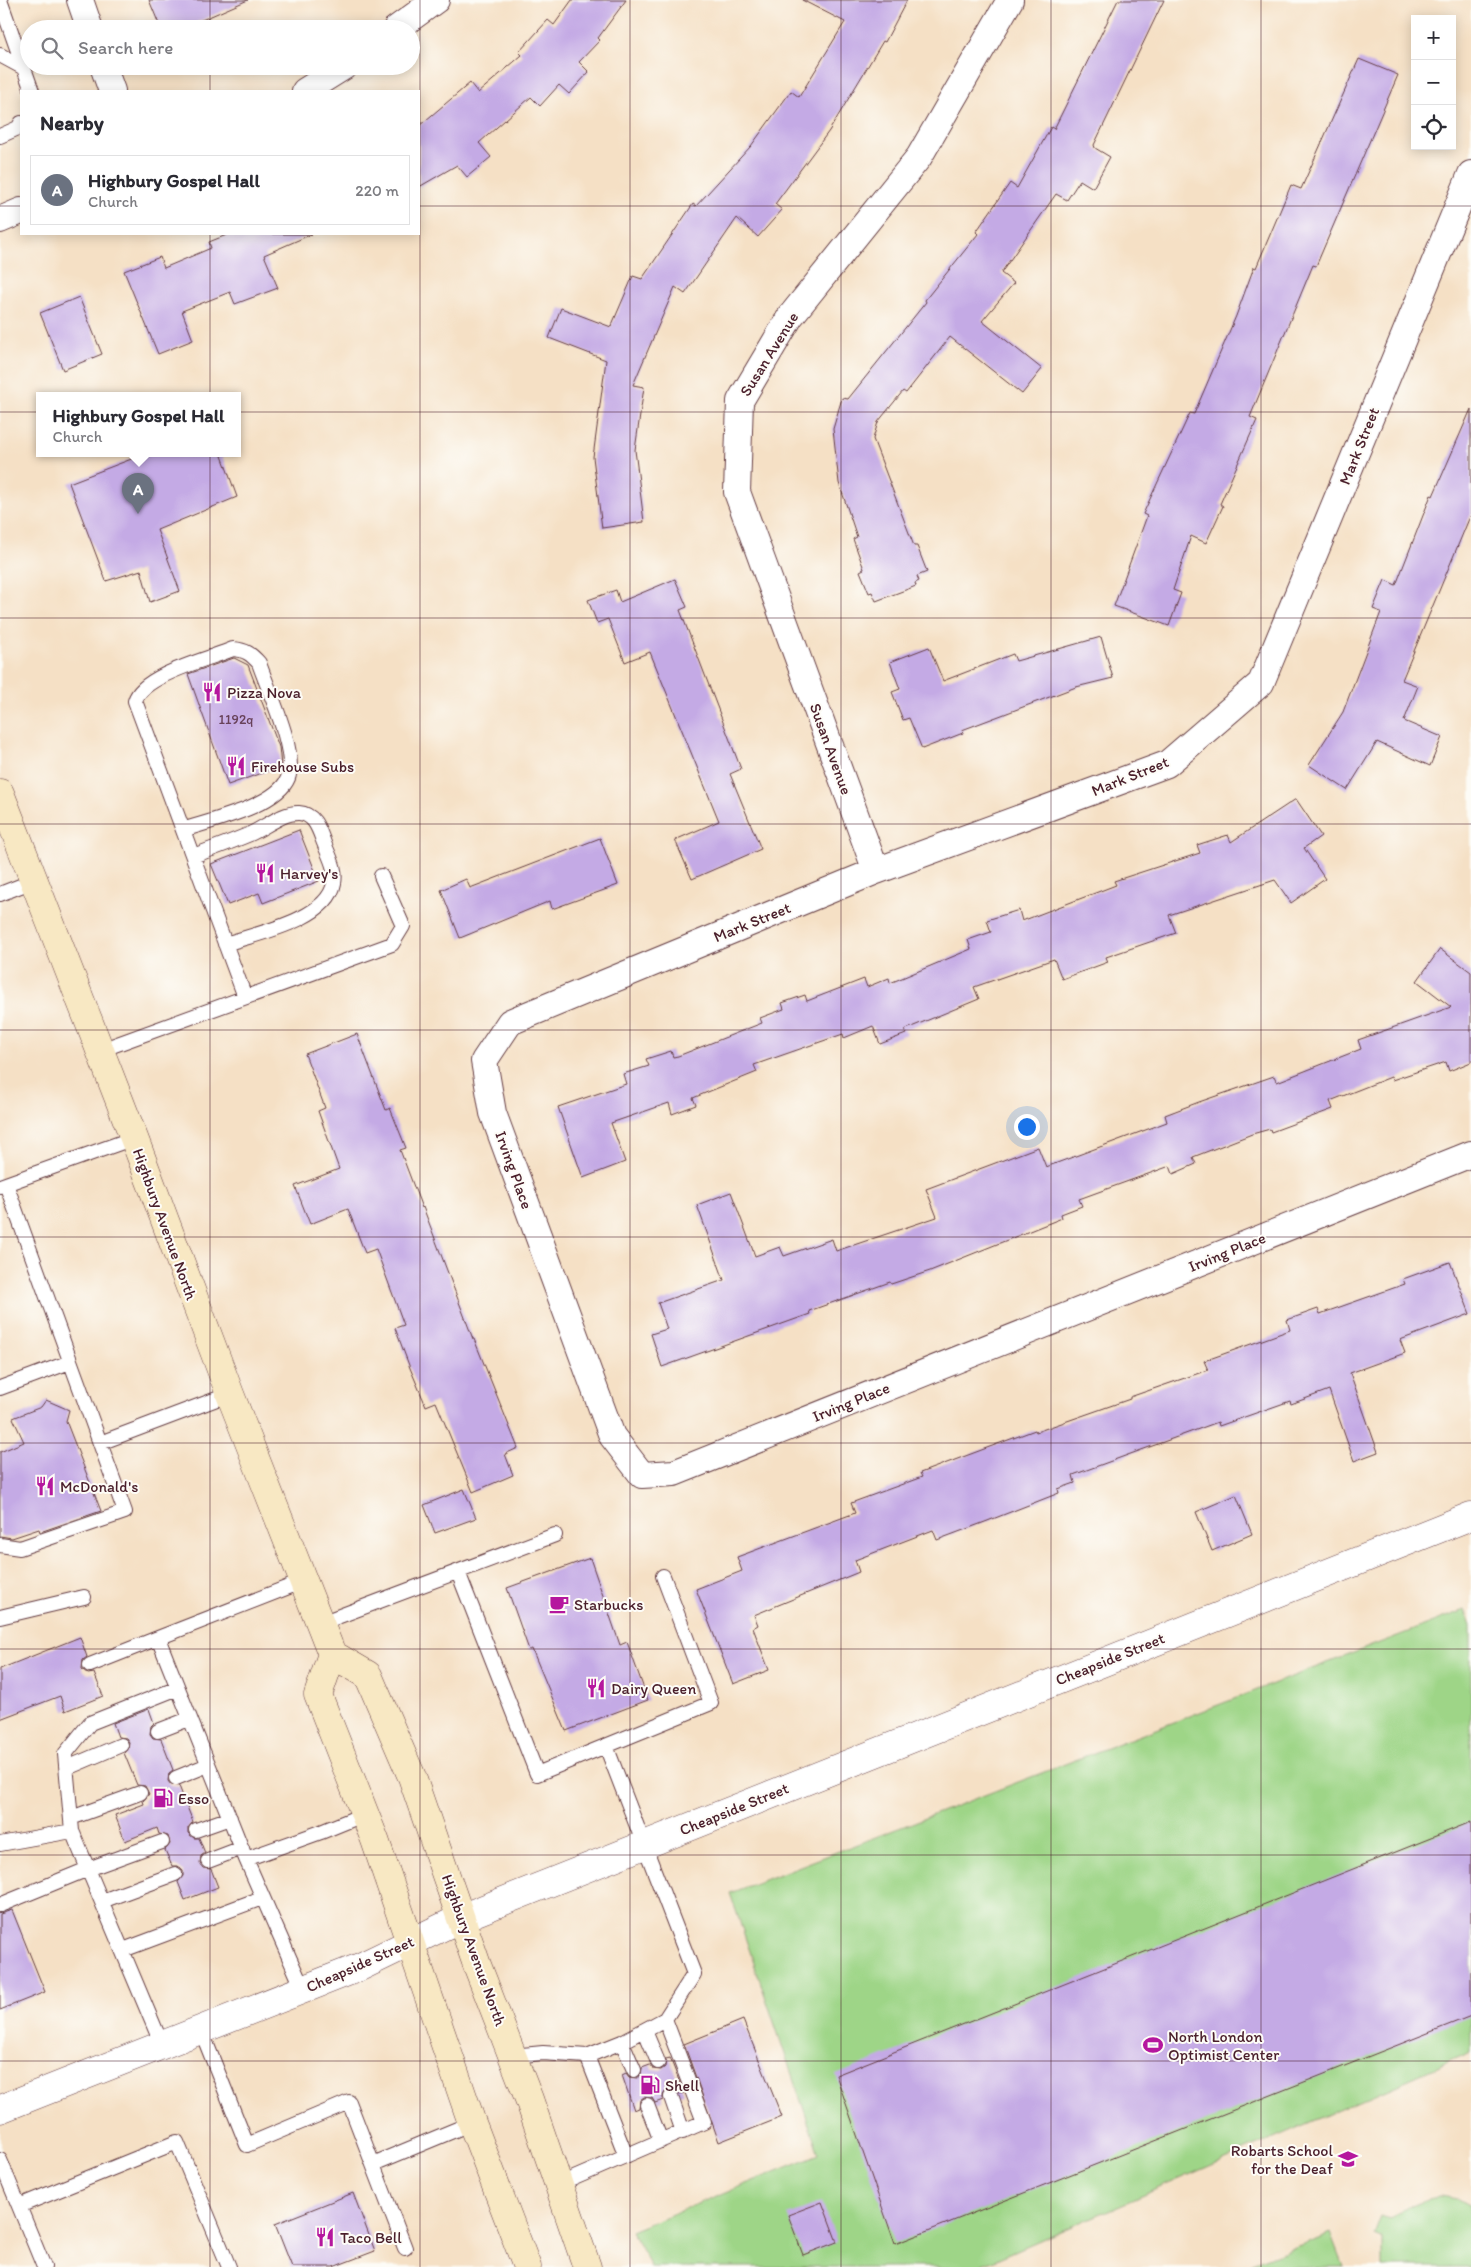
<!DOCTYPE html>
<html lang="en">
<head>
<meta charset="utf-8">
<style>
	:root { --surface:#fff; --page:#f7f7f7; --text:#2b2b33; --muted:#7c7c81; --line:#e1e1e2; --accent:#b45309 }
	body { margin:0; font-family:Itim,sans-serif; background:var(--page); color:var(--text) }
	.controls { position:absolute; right:15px; top:15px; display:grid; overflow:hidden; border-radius:0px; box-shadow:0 2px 12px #0003 }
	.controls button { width:45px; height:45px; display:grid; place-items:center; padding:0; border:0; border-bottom:1px solid var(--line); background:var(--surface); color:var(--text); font:25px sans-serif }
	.you { position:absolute; left:1026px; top:1126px; width:18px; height:18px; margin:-12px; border:4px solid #fff; border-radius:50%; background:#1a73e8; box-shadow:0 0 0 8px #1a73e833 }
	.badge { display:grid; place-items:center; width:32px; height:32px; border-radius:50%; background:var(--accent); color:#fff; font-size:16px; font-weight:700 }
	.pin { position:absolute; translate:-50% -41px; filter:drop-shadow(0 1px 2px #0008) }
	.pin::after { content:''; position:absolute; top:26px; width:18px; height:15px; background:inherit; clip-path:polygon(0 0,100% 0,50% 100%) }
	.popup { position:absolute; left:36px; top:392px; width:205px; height:65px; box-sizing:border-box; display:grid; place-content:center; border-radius:0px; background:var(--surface); filter:drop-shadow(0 1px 4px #0005); font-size:16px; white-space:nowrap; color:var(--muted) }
	.popup b { font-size:19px; color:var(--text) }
	.popup::after { content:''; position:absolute; left:50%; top:100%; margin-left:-10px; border:10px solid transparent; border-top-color:var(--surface) }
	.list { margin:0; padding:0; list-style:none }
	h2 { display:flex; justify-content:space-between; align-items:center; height:65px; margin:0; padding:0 20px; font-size:21px }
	h2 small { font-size:16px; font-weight:400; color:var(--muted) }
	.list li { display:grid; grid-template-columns:32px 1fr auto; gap:15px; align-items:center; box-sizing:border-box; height:70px; margin:0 10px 10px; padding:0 10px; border:1px solid var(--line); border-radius:0px }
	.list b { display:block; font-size:19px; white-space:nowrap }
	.list p { margin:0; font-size:16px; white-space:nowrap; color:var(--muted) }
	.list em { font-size:16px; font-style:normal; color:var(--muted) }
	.icon { flex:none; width:28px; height:28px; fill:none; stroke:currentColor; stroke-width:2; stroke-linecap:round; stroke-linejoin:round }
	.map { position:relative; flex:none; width:1471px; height:2267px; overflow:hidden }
	.search { position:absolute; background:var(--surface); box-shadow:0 2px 12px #0003; left:20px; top:20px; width:400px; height:55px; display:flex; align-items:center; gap:12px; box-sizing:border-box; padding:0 18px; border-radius:28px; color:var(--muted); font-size:19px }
	.panel { position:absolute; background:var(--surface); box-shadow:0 2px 12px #0003; left:20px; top:90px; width:400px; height:145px; border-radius:0px }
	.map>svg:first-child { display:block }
	.green { fill:#9ed587; stroke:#747a59 }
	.building { fill:#c4aae5 }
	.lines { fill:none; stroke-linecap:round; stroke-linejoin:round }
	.service-casing { stroke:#643c42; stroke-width:16 }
	.minor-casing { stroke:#643c42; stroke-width:28 }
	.tertiary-casing { stroke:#643c42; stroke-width:29 }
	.secondary-casing { stroke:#643c42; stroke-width:29 }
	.service { stroke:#fff; stroke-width:14 }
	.minor { stroke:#fff; stroke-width:26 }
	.tertiary { stroke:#fff; stroke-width:28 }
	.secondary { stroke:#f8e8c3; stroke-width:28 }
	.grid { fill:none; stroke:#4a1f2b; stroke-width:1; stroke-opacity:0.55 }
	.labels { text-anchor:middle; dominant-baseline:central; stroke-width:4; stroke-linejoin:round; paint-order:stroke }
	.number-label { font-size:14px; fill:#68425a }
	.street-label { font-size:16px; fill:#4a1f2b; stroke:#fdfcf7 }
	.poi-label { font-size:16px; fill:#4a1f2b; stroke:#fdfcf7; text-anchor:start }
</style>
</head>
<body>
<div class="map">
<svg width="1471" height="2267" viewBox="0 0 1471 2267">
	<rect width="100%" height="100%" fill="#fdfcf7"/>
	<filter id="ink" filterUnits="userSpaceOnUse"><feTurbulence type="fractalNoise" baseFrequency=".02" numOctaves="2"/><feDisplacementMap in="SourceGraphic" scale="10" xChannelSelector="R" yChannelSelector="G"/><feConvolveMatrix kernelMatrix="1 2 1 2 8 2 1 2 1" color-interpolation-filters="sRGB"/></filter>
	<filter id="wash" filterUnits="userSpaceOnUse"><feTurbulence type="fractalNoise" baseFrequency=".0096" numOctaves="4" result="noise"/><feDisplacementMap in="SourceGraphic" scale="20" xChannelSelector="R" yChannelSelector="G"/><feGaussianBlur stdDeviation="1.12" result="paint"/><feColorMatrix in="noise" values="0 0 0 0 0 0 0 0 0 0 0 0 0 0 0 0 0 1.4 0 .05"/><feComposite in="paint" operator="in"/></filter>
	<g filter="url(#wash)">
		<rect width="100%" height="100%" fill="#f5e0c5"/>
		<path class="green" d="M 1465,1610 L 1471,1626 L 1471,2052 L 978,2267 L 651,2267 L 631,2231 L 819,2154 L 730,1893 Z
			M 1441,2196 L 1457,2199 L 1471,2205 L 1471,2267 L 1383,2267 L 1383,2239 L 1374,2235 L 1381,2217 L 1390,2220 C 1406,2206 1419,2198 1441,2196 Z
			M 1331,2233 L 1344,2267 L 1244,2267 Z"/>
		<g id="blocks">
			<path class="building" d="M 149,0 L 248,0 L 181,29 L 161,29 Z
				M 572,0 L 626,0 L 598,38 L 600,40 L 579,62 L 589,72 L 569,94 L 559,85 L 540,106 L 531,97 L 479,143 L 491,157 L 467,177 L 457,165 L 419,187 L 419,126 L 470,83 L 478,93 L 522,55 L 519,52 L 548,20 L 554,25 Z
				M 802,0 L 907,0 L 885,42 L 883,41 L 829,131 L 775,204 L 782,210 L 758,237 L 737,218 L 685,294 L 675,287 L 633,385 L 644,387 L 635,450 L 644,522 L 602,528 L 593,457 L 606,360 L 549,338 L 561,308 L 611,327 L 633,276 L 642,279 L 693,204 L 696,206 L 751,146 L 791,91 L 799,97 L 845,22 Z
				M 1118,0 L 1164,0 L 1094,145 L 1095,148 L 1110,157 L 1093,188 L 1080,180 L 1067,200 L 1056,194 L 1001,273 L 1014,283 L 982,321 L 1042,369 L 1022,394 L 950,337 L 906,393 L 903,391 L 878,422 L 873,439 L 914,546 L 917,546 L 927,572 L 917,576 L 919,581 L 915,583 L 916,586 L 876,601 L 872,592 L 869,593 L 860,571 L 864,569 L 853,539 L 857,537 L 839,483 L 833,429 L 842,398 L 848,399 L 926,302 L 925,300 L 978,234 L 976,232 L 1010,183 L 1017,188 L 1051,127 L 1054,129 Z
				M 1359,59 L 1398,75 L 1316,266 L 1313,265 L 1250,417 L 1257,420 L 1220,504 L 1223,506 L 1206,543 L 1191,536 L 1173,590 L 1181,593 L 1169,626 L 1114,606 L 1147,516 L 1143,514 L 1190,413 L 1194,414 L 1236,316 L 1254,267 L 1256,268 L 1291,185 L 1301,189 Z
				M 229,234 L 312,234 L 264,255 L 278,288 L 235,304 L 230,292 L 182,311 L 193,340 L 158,354 L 124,271 L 160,257 L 164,268 L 211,248 L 209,242 Z
				M 79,297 L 102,354 L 63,370 L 40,313 Z
				M 1471,409 L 1471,514 L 1402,680 L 1418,686 L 1404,721 L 1442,737 L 1430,766 L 1377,742 L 1347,790 L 1309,765 L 1343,712 L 1381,612 L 1373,609 L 1385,580 L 1396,585 L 1431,495 L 1433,496 Z
				M 147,453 L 221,453 L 237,497 L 157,530 L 180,591 L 150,602 L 141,570 L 106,581 L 69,483 Z
				M 675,579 L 687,607 L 680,610 L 741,769 L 730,774 L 761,849 L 692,879 L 675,840 L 719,821 L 650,652 L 625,662 L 608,619 L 597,623 L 588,600 L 616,590 L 620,602 Z
				M 1101,637 L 1113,678 L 1076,687 L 962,730 L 963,733 L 922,749 L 909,718 L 903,720 L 892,692 L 900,689 L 890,662 L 929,647 L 943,681 L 1013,654 L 1016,661 Z
				M 234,658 L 248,665 L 279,747 L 281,766 L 228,785 L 188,674 Z
				M 1296,799 L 1321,836 L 1304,848 L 1325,879 L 1291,903 L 1275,880 L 1169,915 L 1176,933 L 1106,957 L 1108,962 L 1062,979 L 1054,959 L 974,987 L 979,999 L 904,1030 L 906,1034 L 880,1044 L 873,1026 L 844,1038 L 843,1034 L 754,1065 L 757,1072 L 693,1098 L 696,1105 L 672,1114 L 669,1103 L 611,1123 L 625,1162 L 583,1178 L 558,1107 L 626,1084 L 623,1074 L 649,1066 L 646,1059 L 671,1051 L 673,1057 L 678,1056 L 762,1023 L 760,1018 L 784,1009 L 782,1003 L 805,995 L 807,1001 L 864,979 L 867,987 L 889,978 L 890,983 L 971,949 L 968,940 L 991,932 L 987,920 L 1019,910 L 1022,921 L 1116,885 L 1114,881 L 1200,853 L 1197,845 L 1228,835 L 1231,842 Z
				M 299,830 L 319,881 L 263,903 L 259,893 L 228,905 L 211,864 Z
				M 600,838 L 618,885 L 552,909 L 550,901 L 460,938 L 441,890 L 466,879 L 470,888 Z
				M 1440,949 L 1471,972 L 1471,1062 L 1449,1071 L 1446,1062 L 1392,1080 L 1391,1077 L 1330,1101 L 1333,1109 L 1271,1132 L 1270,1129 L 1252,1134 L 1193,1157 L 1196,1164 L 1173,1174 L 1170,1166 L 1079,1199 L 1082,1206 L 1061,1214 L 1062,1218 L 930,1271 L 891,1284 L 890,1282 L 809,1311 L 810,1314 L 662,1367 L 651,1334 L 667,1329 L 658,1303 L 724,1280 L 697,1205 L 731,1192 L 755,1256 L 780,1247 L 784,1256 L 832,1239 L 836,1251 L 937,1217 L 926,1189 L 1038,1147 L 1046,1167 L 1167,1122 L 1165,1115 L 1199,1102 L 1274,1076 L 1277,1082 L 1361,1049 L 1358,1040 L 1451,1007 L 1417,981 Z
				M 357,1034 L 386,1110 L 390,1108 L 406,1148 L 400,1150 L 422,1208 L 423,1207 L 473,1339 L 474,1339 L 518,1448 L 505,1454 L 513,1475 L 473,1492 L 436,1402 L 426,1406 L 410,1368 L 395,1328 L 404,1325 L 376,1249 L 365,1253 L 348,1209 L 310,1224 L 295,1186 L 339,1169 L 318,1111 L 325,1108 L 305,1054 Z
				M 1450,1262 L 1470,1314 L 1400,1340 L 1405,1353 L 1350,1373 L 1378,1452 L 1354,1461 L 1329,1390 L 1291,1404 L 1290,1401 L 1219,1426 L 1218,1422 L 1073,1475 L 1075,1483 L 1058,1489 L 1059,1493 L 985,1522 L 937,1540 L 933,1530 L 855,1560 L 859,1572 L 754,1615 L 758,1625 L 753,1628 L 769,1670 L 733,1684 L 696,1589 L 742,1571 L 737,1557 L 855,1513 L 851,1503 L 922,1477 L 920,1473 L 1035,1430 L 1036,1432 L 1130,1399 L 1130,1397 L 1208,1370 L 1204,1361 L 1290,1330 L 1287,1320 L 1318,1309 L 1320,1314 L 1405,1284 L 1403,1279 Z
				M 46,1400 L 69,1410 L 66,1421 L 101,1511 L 40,1532 L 39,1529 L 12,1538 L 0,1536 L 0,1452 L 24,1442 L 13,1418 L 41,1407 Z
				M 464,1489 L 476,1518 L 435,1533 L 424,1505 Z
				M 1236,1495 L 1252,1534 L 1212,1551 L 1196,1512 Z
				M 590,1558 L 620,1645 L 627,1642 L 648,1700 L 566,1731 L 532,1649 L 529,1650 L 507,1588 Z
				M 80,1637 L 87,1657 L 83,1660 L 82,1669 L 88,1674 L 94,1673 L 103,1696 L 65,1711 L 60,1696 L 0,1719 L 0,1669 Z
				M 149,1709 L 154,1723 L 151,1726 L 150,1734 L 153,1738 L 161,1739 L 173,1770 L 169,1773 L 168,1781 L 171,1785 L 179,1786 L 193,1822 L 188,1828 L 188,1833 L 194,1838 L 199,1838 L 205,1853 L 201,1856 L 200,1864 L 203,1868 L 211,1869 L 218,1887 L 185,1900 L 178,1882 L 183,1876 L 183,1871 L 177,1866 L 172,1866 L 165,1850 L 170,1844 L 168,1836 L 159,1834 L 157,1828 L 125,1841 L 115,1815 L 144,1804 L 143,1801 L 149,1794 L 145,1786 L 137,1785 L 124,1753 L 128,1750 L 129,1742 L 126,1738 L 118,1737 L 113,1723 Z
				M 1471,1822 L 1471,2016 L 895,2244 L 836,2075 Z
				M 12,1910 L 45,1992 L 0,2010 L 0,1914 Z
				M 743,2020 L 782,2117 L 719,2142 L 684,2044 Z
				M 670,2058 L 684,2093 L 679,2094 L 673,2089 L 668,2089 L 663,2095 L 663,2100 L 655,2103 L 652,2098 L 644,2097 L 640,2100 L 639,2108 L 634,2110 L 622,2075 L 626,2073 L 629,2077 L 637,2078 L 641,2075 L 642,2068 L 650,2065 L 653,2069 L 661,2070 L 665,2067 L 666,2059 Z
				M 353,2193 L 375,2251 L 333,2267 L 292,2267 L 275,2224 Z
				M 822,2202 L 837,2242 L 803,2255 L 788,2215 Z"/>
		</g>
	</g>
	<g filter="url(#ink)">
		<use href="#blocks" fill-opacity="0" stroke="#643c42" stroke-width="1"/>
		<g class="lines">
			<defs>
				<path id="service" d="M 0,0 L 32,91
					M 0,55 L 24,68
					M 0,136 L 18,128 L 21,123
					M 183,830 C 209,821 277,806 288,778 C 298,752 268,690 259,663 C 251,654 246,650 233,649 C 209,659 142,675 135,701 C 172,800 208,898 245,997
					M 193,856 C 212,849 231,842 250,834 C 264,828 283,812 299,813 C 315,814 319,830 324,843 C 329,856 337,869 334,883 C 328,920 255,934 225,944
					M 0,894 L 33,881
					M 98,1051 L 392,944 L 403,926 L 381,876
					M 0,1186 L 134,1138
					M 0,1388 L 70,1362
					M 100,1443 L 230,1394
					M 0,1545 L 20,1548 L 125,1512 L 6,1184
					M 458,1572 L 537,1774 L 711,1703 L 663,1576
					M 0,1617 L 84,1597
					M 321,1623 L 555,1535
					M 90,1665 L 158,1638
					M 158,1731 L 189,1719
					M 67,1768 L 121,1745
					M 176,1778 L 208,1765
					M 71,1818 L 140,1793
					M 196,1830 L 230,1818
					M 72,1831 L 65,1754 L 90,1723 L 178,1688
					M 0,1844 L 72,1831 L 162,2045
					M 246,1859 L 321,1832 L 365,1814
					M 208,1861 L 242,1848
					M 102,1901 L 175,1874
					M 0,1905 L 88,1869 L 162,1842
					M 123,1950 L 262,1898
					M 303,1989 L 246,1859 L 158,1638 L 304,1581
					M 201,2030 L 247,2145 L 349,2102 L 405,2248
					M 645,2031 L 658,2062
					M 622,2042 L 634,2070
					M 512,2056 L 543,2053 L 587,2056 L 622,2042 L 665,2019 L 694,1974 L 606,1746
					M 587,2056 L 626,2156
					M 671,2097 L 683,2132
					M 647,2105 L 661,2141
					M 0,2160 L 19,2206 L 177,2142 L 229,2267
					M 373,2164 L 472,2123
					M 558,2185 L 704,2122 L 665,2019
					M 19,2206 L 44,2267"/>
				<path id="minor" d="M 80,0 L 90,29
					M 396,29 L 436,0
					M 103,66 L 112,91
					M 305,91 L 345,66
					M 1471,174 L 1261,683 L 1167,764 L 876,871 L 510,1022 L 484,1061 L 493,1113 L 612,1436 L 642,1475 L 674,1473 L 1471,1154
					M 0,220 L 21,211
					M 876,871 L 737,492 L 740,401 L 790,317 L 919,157 L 1010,0"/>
				<path id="tertiary" d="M 0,2109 L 360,1967 L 461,1918 L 1471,1516"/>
				<path id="secondary" d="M 0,793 L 134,1138 L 230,1394 L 332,1654 L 368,1675 L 412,1777 L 477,1965 L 529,2099 L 587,2267
					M 332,1654 L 318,1695 L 375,1840 L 472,2123 L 527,2267"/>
			</defs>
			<use href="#service" class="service-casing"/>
			<use href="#minor" class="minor-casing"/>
			<use href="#tertiary" class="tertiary-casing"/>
			<use href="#secondary" class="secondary-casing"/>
			<use href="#service" class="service"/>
			<use href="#minor" class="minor"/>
			<use href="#tertiary" class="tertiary"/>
			<use href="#secondary" class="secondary"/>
		</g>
	</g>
	<path class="grid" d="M 210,0 L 210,29M 420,0 L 420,2267M 630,0 L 630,2267M 841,0 L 841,2267M 1051,0 L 1051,2267M 1261,0 L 1261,2267M 210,66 L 210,91M 0,206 L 21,206M 419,206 L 1471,206M 210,234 L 210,2267M 0,412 L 1471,412M 0,618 L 1471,618M 0,824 L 1471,824M 0,1030 L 1471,1030M 0,1237 L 1471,1237M 0,1443 L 1471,1443M 0,1649 L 1471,1649M 0,1855 L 1471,1855M 0,2061 L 1471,2061"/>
	<defs>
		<symbol id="restaurant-bare" viewBox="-9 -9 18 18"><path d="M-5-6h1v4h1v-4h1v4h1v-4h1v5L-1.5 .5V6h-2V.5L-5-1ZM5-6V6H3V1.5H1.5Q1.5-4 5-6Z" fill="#b5179e" stroke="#fdfcf7" stroke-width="2.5" paint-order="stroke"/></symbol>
		<symbol id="cafe-bare" viewBox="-9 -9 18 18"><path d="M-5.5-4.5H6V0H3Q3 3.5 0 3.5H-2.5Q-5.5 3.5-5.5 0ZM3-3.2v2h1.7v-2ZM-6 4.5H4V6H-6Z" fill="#b5179e" stroke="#fdfcf7" stroke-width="2.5" paint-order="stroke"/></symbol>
		<symbol id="fuel-bare" viewBox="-9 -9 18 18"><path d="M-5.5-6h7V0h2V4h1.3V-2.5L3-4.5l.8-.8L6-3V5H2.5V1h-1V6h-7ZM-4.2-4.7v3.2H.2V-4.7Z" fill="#b5179e" stroke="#fdfcf7" stroke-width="2.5" paint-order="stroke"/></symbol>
		<symbol id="stadium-bare" viewBox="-9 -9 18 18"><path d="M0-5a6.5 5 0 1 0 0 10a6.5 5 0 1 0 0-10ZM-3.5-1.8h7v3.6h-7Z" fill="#b5179e" stroke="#fdfcf7" stroke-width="2.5" paint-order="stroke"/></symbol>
		<symbol id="school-bare" viewBox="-9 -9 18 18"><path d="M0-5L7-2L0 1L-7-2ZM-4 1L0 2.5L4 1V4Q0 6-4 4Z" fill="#b5179e" stroke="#fdfcf7" stroke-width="2.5" paint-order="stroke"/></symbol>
	</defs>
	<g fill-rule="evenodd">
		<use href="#restaurant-bare" x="198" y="678" width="28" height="28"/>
		<use href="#restaurant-bare" x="222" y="752" width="28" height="28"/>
		<use href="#restaurant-bare" x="251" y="859" width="28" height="28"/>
		<use href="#restaurant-bare" x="31" y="1472" width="28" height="28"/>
		<use href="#cafe-bare" x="545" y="1590" width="28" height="28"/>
		<use href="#restaurant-bare" x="582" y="1674" width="28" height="28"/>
		<use href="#fuel-bare" x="149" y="1784" width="28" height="28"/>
		<use href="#stadium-bare" x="1139" y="2031" width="28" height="28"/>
		<use href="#fuel-bare" x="636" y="2071" width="28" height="28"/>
		<use href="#school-bare" x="1334" y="2145" width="28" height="28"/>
		<use href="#restaurant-bare" x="311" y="2223" width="28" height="28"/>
	</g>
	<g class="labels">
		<g class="number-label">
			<text x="236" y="719">1192q</text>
		</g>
		<g class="street-label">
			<text transform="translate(769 354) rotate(-58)">Susan Avenue</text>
			<text transform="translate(1359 446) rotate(-68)">Mark Street</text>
			<text transform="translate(831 749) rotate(70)">Susan Avenue</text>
			<text transform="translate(1130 776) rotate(-22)">Mark Street</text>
			<text transform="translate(752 922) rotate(-22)">Mark Street</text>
			<text transform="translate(514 1170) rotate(70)">Irving Place</text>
			<text transform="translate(165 1224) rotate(70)">Highbury Avenue North</text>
			<text transform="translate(1227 1252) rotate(-22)">Irving Place</text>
			<text transform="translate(851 1402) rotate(-22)">Irving Place</text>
			<text transform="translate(1110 1659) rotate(-22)">Cheapside Street</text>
			<text transform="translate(734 1809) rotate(-22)">Cheapside Street</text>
			<text transform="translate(474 1950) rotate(70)">Highbury Avenue North</text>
			<text transform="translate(360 1964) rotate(-24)">Cheapside Street</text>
		</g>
		<g class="poi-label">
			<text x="227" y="692">Pizza Nova</text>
			<text x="251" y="766">Firehouse Subs</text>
			<text x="280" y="873">Harvey's</text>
			<text x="60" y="1486">McDonald's</text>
			<text x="574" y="1604">Starbucks</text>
			<text x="611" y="1688">Dairy Queen</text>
			<text x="178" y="1798">Esso</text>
			<text x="1168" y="2036">North London<tspan x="1168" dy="18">Optimist Center</tspan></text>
			<text x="665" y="2085">Shell</text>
			<text x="1333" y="2150" text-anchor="end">Robarts School<tspan x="1333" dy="18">for the Deaf</tspan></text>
			<text x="340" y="2237">Taco Bell</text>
		</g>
	</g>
</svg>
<div class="controls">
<button>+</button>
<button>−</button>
<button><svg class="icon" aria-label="locate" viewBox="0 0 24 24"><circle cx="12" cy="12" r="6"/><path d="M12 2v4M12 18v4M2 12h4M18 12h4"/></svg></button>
</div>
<div class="you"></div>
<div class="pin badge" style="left:138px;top:514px;background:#6b7280">A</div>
<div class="popup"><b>Highbury Gospel Hall</b>Church</div>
<div class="search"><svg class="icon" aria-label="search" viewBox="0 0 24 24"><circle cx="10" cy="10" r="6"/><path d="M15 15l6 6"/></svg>Search here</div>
<section class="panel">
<h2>Nearby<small></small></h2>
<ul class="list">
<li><span class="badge" style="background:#6b7280">A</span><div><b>Highbury Gospel Hall</b><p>Church</p></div><em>220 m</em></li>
</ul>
</section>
</div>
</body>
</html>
